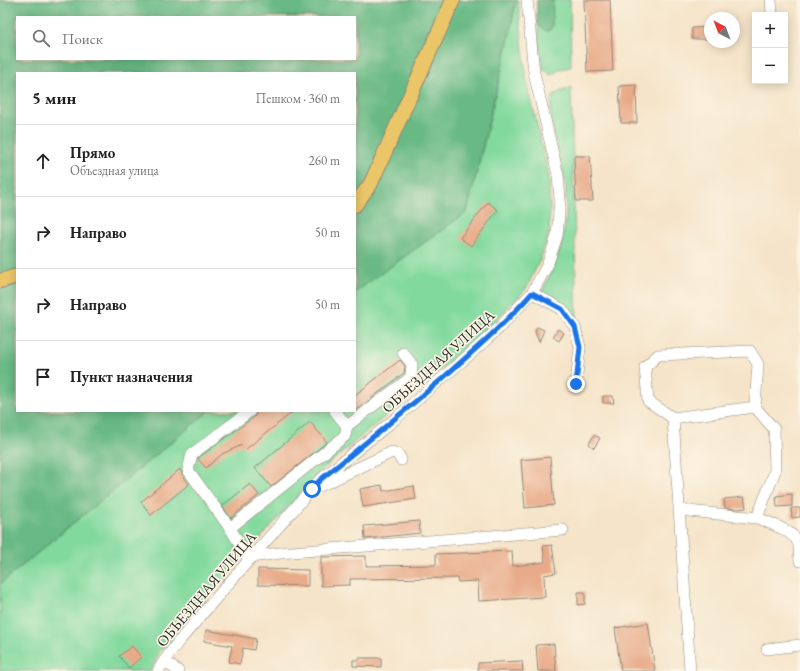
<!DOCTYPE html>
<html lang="ru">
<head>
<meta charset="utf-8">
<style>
	:root { --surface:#fff; --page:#f6f6f6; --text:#222; --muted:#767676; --line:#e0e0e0 }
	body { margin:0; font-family:"EB Garamond",serif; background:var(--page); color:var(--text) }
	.controls { position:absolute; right:12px; top:12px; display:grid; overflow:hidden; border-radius:0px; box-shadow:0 2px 10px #0003 }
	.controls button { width:36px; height:36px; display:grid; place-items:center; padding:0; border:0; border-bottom:1px solid var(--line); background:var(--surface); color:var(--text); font:20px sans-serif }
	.compass { position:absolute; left:704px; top:12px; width:36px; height:36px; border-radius:50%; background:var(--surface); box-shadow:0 2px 10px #0003; rotate:318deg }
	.stop { position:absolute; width:12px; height:12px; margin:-9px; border:3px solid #1a73e8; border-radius:50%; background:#fff }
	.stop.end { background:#1a73e8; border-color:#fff; box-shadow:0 1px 4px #0008 }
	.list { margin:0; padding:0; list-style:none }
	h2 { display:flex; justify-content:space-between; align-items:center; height:52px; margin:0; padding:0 16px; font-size:17px }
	h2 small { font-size:13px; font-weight:400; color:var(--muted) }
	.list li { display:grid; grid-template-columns:26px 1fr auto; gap:12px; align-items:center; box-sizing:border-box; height:72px; padding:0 16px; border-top:1px solid var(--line) }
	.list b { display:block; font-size:15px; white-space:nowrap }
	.list p { margin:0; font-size:13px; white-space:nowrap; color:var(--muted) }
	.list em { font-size:13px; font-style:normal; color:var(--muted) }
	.icon { flex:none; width:22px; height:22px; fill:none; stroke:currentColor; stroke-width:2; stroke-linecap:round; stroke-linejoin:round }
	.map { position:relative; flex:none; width:800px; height:671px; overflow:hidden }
	.search { position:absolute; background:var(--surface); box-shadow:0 2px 10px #0003; left:16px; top:16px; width:340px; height:44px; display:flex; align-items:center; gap:10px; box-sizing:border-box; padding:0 14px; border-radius:0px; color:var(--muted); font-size:15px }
	.panel { position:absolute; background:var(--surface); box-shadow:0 2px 10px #0003; left:16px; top:72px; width:340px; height:340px; border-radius:0px }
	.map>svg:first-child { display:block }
	.green { fill:#81d99d; stroke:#568264 }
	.forest { fill:#68b984; stroke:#4a7258; fill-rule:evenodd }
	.building { fill:#e8aa88 }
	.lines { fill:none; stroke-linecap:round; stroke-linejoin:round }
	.minor-casing { stroke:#90887a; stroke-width:12 }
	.major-casing { stroke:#90887a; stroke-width:16 }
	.minor { stroke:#fff; stroke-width:11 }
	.major { stroke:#ebc669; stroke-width:14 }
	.route { stroke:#1a73e8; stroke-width:5 }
	.labels { text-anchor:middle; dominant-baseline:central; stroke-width:3.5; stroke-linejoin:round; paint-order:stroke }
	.street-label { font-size:15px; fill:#2b2b2b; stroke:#fcf5e5 }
</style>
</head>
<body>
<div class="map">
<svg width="800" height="671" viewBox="0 0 800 671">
	<rect width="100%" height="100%" fill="#fcf5e5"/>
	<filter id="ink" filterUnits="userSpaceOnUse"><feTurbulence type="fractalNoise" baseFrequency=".025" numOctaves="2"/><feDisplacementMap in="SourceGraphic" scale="8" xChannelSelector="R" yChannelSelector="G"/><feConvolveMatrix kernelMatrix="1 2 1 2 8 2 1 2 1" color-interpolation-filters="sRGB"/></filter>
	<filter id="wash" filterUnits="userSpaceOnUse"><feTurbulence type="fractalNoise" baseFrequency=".012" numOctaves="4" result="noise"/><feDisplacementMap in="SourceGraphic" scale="16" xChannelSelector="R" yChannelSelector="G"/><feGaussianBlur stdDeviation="0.9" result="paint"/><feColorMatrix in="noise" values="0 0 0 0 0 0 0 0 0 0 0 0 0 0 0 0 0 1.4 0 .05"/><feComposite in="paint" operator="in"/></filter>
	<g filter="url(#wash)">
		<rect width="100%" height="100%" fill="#f5e4c9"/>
		<path class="green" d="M 516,0 L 518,0 L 526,77 L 549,177 L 550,209 L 549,234 L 540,260 L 526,289 L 481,335 L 318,473 L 159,653 L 151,671 L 0,671 L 0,584 L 209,411 L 355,411 L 355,292 L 467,212 L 509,38 Z
			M 537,0 L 570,0 L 571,67 L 560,69 L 551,75 L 544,70 L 540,53 L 537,9 Z
			M 571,87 L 577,325 L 541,293 C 557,261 568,233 566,197 C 566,192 566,186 565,181 C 561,157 545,119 553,95 Z"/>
		<path class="forest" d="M 0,0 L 516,0 L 509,38 L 467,212 L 355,292 L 355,73 L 17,73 L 17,411 L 209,411 L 0,584 ZM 17,17 L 355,17 L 355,59 L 17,59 Z
			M 537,0 L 553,0 L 552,27 L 549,31 L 546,31 L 537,24 Z"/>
		<g id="blocks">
			<path class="building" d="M 584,0 L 610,0 L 613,71 L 587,72 Z
				M 710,27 L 710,39 L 692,39 L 692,28 Z
				M 636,85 L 637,123 L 621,123 L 619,86 Z
				M 574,156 L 590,156 L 593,201 L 576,201 Z
				M 488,202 L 498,210 L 471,246 L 460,238 Z
				M 537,327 L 544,330 L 539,342 L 535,332 Z
				M 558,329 L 564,333 L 559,341 L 553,337 Z
				M 400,360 L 405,366 L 404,373 L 355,411 L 355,395 Z
				M 603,396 L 613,396 L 614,403 L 603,403 Z
				M 257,411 L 294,411 L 246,449 L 242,445 L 222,454 L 206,468 L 198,459 L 198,458 L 254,417 L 256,414 Z
				M 310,422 L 327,442 L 271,487 L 255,468 Z
				M 594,435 L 600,438 L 594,448 L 589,444 Z
				M 550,457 L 554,505 L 525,508 L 521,460 Z
				M 180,469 L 182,474 L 189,484 L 151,515 L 141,502 Z
				M 250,484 L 259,495 L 231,518 L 222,506 Z
				M 382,485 L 383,491 L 414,486 L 416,499 L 363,507 L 360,489 Z
				M 792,494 L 792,506 L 777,507 L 776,496 Z
				M 744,497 L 746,508 L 738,509 L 725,508 L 724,499 Z
				M 791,508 L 800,508 L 800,517 L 792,518 Z
				M 419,521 L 420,533 L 365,539 L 364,526 Z
				M 552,545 L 556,573 L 544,575 L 545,597 L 479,601 L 478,581 L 458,582 L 457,578 L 350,579 L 350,585 L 321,586 L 321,557 L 366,556 L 366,566 L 436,565 L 436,554 L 512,551 L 513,566 L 545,562 L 543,546 Z
				M 258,569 L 308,570 L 308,586 L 258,585 Z
				M 578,592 L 585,592 L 585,604 L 578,605 Z
				M 648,623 L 655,671 L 621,671 L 615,628 Z
				M 206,630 L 256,639 L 254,650 L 243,648 L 240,664 L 229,662 L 232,646 L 204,641 Z
				M 554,644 L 556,671 L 538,671 L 536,645 Z
				M 132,646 L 141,657 L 129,668 L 119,656 Z
				M 359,658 L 381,658 L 381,667 L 353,666 L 353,660 L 359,660 Z
				M 522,661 L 523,671 L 478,671 L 478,663 Z"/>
		</g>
	</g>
	<g filter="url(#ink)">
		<use href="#blocks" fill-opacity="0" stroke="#90887a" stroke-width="1"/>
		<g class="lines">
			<defs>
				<path id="minor" d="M 771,0 L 772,15
					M 532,293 L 562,309 L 575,327 L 580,347 L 576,384
					M 750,351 L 758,364 L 755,407 L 673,418 L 648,401 L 645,367 L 658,355 Z
					M 673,418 L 690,671
					M 347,426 L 411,377 L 412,364 L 403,353
					M 320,486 L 392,452 L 398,454 L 401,460
					M 679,510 L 757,518 L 775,471 L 774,429 L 755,407
					M 757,518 C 769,523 792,530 798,542 C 800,547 799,555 800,561
					M 230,528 L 345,436 L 347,426 L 335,411
					M 251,557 L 280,553 L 563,530
					M 249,560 L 230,528 L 188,470 L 192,454 L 250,411
					M 767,649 L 800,645
					M 164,661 L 178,671
					M 158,671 L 164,661 L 179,641 L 249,560 L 320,480 L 395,419 L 469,355 L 499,328 L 532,293 L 539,280 L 547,266 L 557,236 L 560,200 L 558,175 L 534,73 L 527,0"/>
				<path id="major" d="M 355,205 L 371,183 L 453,0
					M 0,281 L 17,276"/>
			</defs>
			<use href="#minor" class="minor-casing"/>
			<use href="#major" class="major-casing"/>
			<use href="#minor" class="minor"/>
			<use href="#major" class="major"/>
		</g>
	</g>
	<g class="lines" filter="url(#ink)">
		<path class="route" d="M 312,489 L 320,480 C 361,447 402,413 442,379 C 473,351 505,324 532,293 L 562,309 L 575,327 L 580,347 L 576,384"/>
	</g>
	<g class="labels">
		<g class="street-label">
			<text transform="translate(438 361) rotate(-42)">ОБЪЕЗДНАЯ УЛИЦА</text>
			<text transform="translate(206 589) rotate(-50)">ОБЪЕЗДНАЯ УЛИЦА</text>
		</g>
	</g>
</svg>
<div class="controls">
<button>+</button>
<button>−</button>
</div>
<svg class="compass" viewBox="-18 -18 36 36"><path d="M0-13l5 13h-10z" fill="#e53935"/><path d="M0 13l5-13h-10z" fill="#767676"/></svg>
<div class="stop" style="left:312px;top:489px"></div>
<div class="stop end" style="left:576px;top:384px"></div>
<div class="search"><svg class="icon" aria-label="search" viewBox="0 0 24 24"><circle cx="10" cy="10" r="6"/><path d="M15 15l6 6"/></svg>Поиск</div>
<section class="panel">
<h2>5 мин<small>Пешком · 360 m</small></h2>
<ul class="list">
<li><svg class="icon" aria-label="ahead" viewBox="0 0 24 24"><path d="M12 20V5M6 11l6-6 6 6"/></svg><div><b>Прямо</b><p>Объездная улица</p></div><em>260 m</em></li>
<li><svg class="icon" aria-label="right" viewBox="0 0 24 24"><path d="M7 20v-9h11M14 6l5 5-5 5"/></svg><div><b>Направо</b></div><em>50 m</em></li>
<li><svg class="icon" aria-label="right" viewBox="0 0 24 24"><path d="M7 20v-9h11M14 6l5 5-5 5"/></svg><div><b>Направо</b></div><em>50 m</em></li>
<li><svg class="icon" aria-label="arrive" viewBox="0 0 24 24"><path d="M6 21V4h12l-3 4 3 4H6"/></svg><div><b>Пункт назначения</b></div></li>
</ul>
</section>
</div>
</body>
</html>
